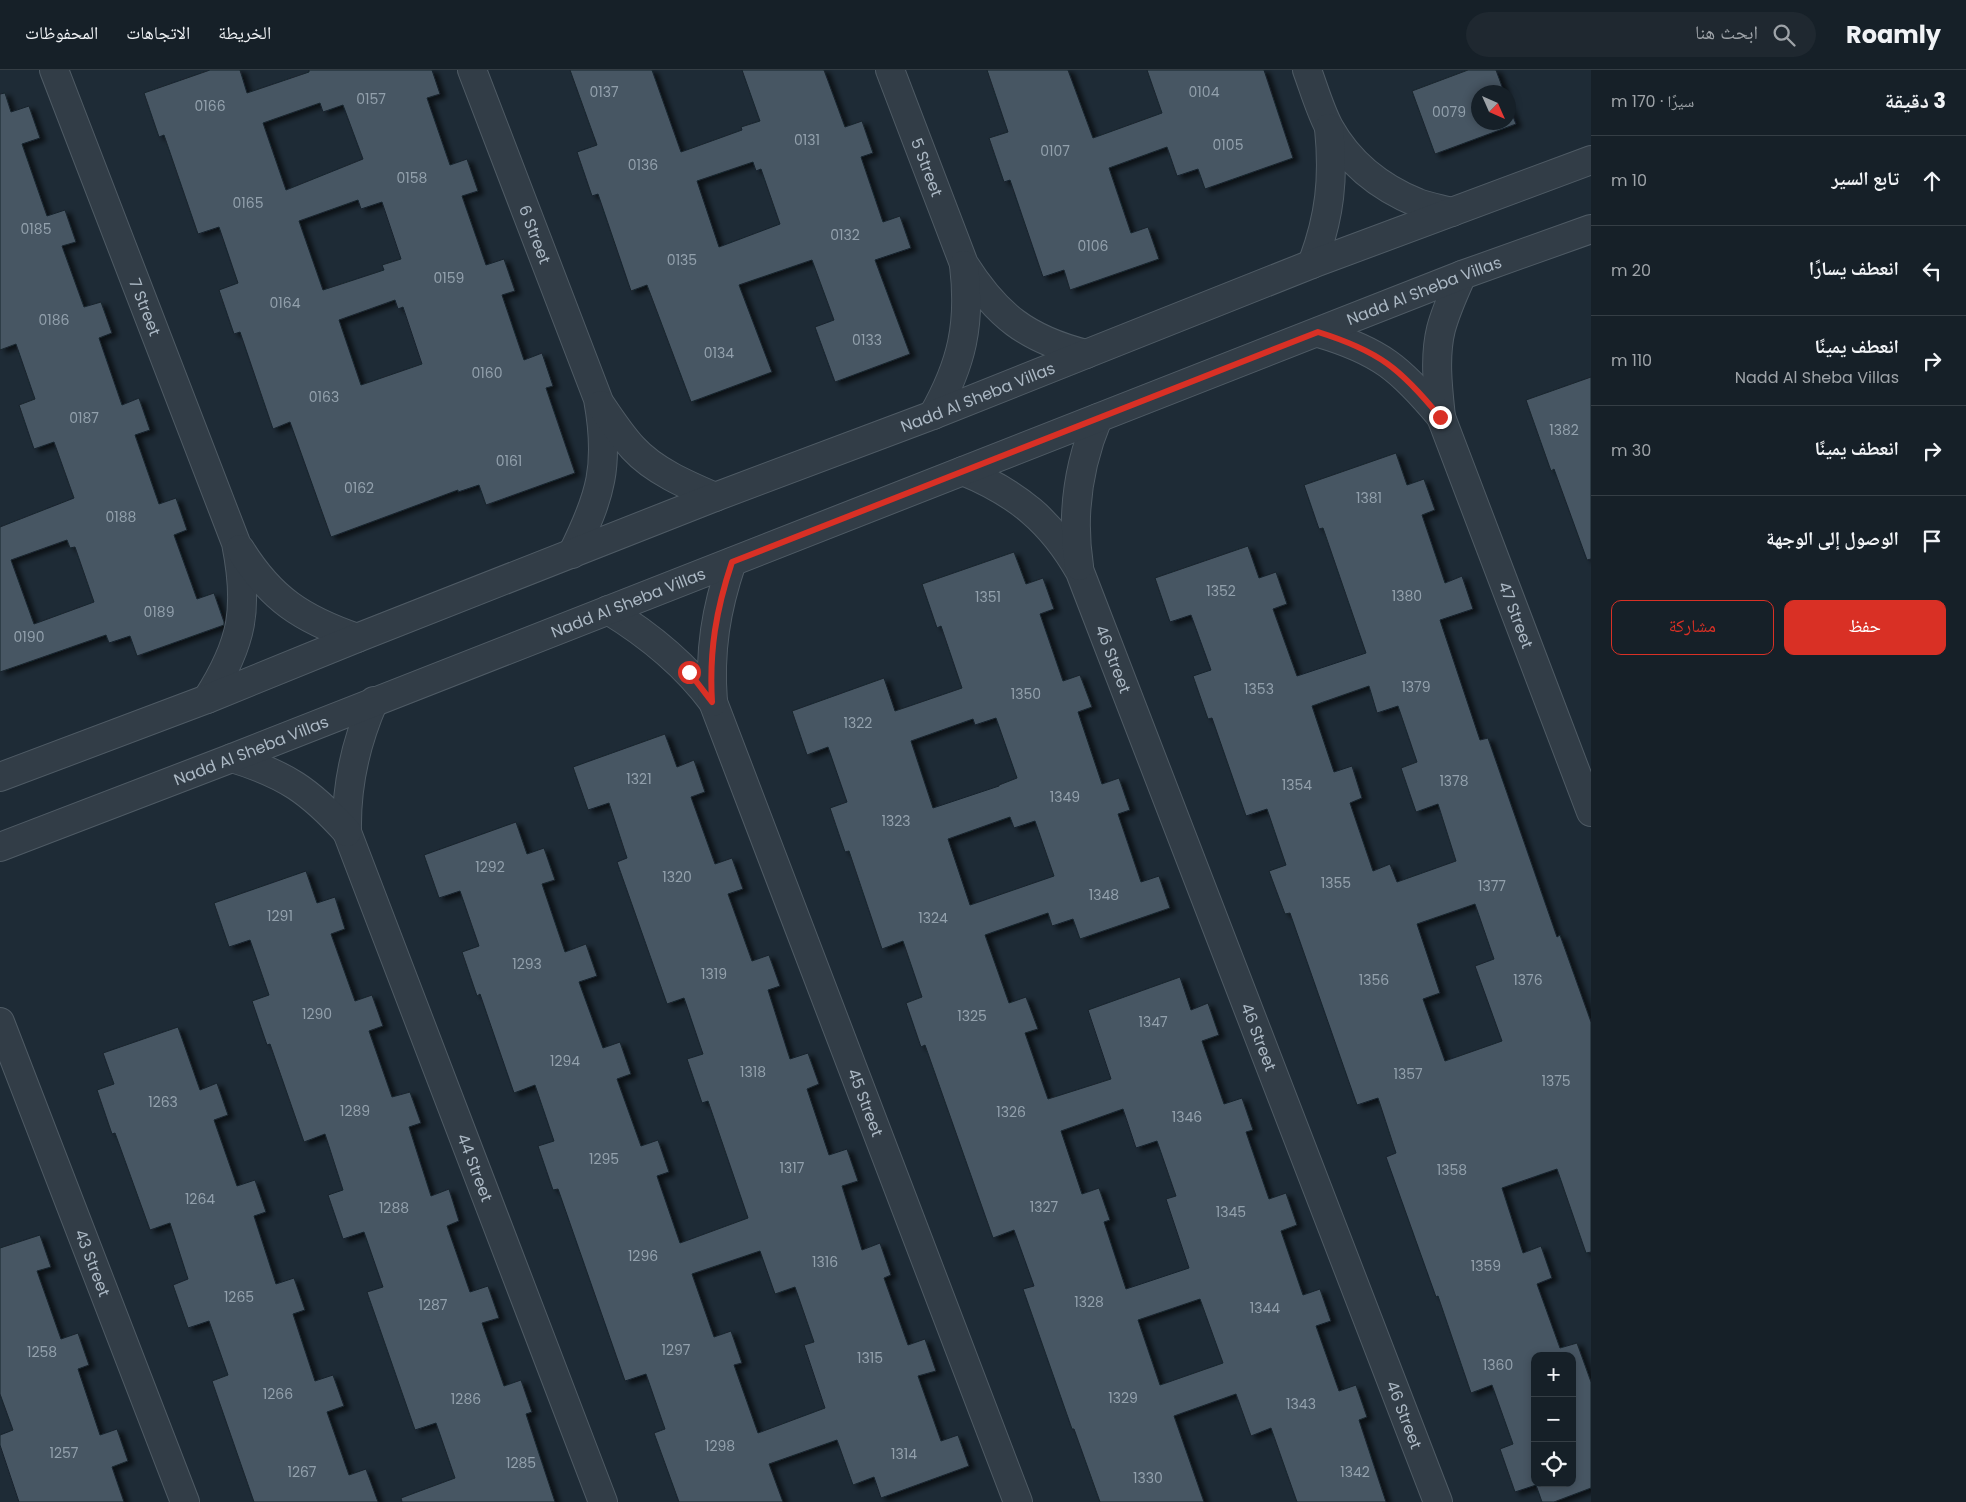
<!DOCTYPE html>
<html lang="ar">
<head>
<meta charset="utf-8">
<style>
	:root { --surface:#162028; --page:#1f2830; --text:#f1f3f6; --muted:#9ea3a8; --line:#353e45; --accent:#d93025 }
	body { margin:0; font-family:Poppins,"Noto Naskh Arabic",sans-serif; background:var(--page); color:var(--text); direction:rtl }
	.controls { position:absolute; right:15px; bottom:15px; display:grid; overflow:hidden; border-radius:10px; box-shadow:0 2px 8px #0003 }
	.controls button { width:45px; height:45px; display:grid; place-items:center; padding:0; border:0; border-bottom:1px solid var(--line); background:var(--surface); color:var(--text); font:25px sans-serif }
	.compass { position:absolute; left:1471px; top:15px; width:45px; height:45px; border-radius:50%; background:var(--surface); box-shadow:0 2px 8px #0003; rotate:135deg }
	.stop { position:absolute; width:15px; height:15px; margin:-11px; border:4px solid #d93025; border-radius:50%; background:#fff }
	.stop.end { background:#d93025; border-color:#fff; box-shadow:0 1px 5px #0008 }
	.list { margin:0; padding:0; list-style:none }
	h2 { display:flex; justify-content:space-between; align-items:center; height:65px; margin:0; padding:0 20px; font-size:21px }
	h2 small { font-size:16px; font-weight:400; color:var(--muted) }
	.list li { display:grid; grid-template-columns:32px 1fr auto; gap:15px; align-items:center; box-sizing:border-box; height:90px; padding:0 20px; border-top:1px solid var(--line) }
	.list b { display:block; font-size:19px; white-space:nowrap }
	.list p { margin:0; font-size:16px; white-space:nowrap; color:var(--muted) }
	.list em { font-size:16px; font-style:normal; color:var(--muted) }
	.actions { display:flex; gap:10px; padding:15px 20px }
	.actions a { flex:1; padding:11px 0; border:1px solid var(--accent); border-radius:10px; text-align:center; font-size:18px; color:var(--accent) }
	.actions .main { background:var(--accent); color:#fff }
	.icon { flex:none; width:28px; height:28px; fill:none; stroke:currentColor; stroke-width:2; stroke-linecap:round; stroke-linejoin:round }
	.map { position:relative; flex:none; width:1591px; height:1432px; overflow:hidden; direction:ltr }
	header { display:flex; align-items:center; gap:30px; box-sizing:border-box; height:70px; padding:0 25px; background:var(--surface); border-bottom:1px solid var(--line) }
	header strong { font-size:24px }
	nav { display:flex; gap:28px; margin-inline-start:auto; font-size:18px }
	.search { width:350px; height:45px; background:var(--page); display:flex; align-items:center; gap:12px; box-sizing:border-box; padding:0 18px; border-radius:28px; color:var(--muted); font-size:19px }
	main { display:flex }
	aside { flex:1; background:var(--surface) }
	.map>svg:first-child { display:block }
	.building { fill:#465663; stroke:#19242d; fill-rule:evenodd; filter:url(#shadow) }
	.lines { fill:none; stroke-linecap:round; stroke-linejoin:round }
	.minor-casing { stroke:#4f5b65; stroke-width:30 }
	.minor { stroke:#323d47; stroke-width:28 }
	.route { stroke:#d93025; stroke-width:6 }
	.labels { text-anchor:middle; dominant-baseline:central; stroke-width:5; stroke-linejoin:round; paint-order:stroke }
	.number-label { font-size:14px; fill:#92a0ac }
	.street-label { font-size:16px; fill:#abb8c4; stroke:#17222b }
</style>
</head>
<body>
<header>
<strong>Roamly</strong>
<div class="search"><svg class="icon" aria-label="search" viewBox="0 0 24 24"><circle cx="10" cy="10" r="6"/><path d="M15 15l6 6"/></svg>ابحث هنا</div>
<nav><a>الخريطة</a><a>الاتجاهات</a><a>المحفوظات</a></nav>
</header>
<main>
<aside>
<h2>3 دقيقة<small>سيرًا · 170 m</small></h2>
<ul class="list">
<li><svg class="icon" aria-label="ahead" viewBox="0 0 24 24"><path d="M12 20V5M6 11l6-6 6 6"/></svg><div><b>تابع السير</b></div><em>10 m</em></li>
<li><svg class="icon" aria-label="left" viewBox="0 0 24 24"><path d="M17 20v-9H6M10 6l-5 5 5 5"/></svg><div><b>انعطف يسارًا</b></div><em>20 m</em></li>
<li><svg class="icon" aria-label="right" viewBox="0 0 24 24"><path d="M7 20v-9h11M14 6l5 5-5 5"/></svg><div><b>انعطف يمينًا</b><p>Nadd Al Sheba Villas</p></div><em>110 m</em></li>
<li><svg class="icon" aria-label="right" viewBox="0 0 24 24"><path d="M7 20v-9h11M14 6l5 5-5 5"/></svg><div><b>انعطف يمينًا</b></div><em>30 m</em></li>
<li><svg class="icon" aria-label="arrive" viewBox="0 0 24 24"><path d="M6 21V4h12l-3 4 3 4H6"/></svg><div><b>الوصول إلى الوجهة</b></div></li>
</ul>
<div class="actions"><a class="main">حفظ</a><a>مشاركة</a></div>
</aside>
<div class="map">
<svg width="1591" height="1432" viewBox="0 0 1591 1432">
	<defs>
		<filter id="shadow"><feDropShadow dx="5.5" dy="3" stdDeviation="2.5" flood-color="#0009"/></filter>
	</defs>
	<rect width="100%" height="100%" fill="#1e2b36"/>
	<path class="building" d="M 210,0 L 240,0 L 247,23 L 309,2 L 309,0 L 432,0 L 440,24 L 427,28 L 450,95 L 467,89 L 478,121 L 462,126 L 486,195 L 504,189 L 515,221 L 502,225 L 524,290 L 542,283 L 553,316 L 546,318 L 575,403 L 486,435 L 479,415 L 458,422 L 458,420 L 331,467 L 290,352 L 273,359 L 240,262 L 234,264 L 219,220 L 238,213 L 219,157 L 198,164 L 164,65 L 159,67 L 144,23 ZM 320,33 L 323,42 L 343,35 L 363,89 L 286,120 L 263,53 ZM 358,130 L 361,139 L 382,132 L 401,189 L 382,195 L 384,200 L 323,220 L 299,151 ZM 395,230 L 398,239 L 403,237 L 422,294 L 361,315 L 339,250 Z
		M 570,0 L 652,0 L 681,82 L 742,60 L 741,57 L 760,51 L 742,0 L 824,0 L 845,57 L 862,51 L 873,83 L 861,87 L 883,152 L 900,146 L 911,178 L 875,190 L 910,284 L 835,312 L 815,257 L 834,250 L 812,190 L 739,215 L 772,302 L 691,332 L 647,215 L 631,221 L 598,124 L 592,126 L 577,82 L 597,75 ZM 753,92 L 756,101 L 761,99 L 780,154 L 719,177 L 697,111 Z
		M 987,0 L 1068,0 L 1093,68 L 1162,43 L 1147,0 L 1264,0 L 1293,88 L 1205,119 L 1198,99 L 1177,106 L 1167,77 L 1109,98 L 1131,163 L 1148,157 L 1159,189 L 1070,220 L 1064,200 L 1043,207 L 1010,110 L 1004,112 L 989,68 L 1008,62 Z
		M 1468,0 L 1496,0 L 1504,22 L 1478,22 L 1478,52 L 1508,52 L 1508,34 L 1516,54 L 1435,84 L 1412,21 Z
		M 5,23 L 11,42 L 29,36 L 40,68 L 22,74 L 47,146 L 65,140 L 76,172 L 62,176 L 84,237 L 101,232 L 112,263 L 99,268 L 122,335 L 139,328 L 150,360 L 135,365 L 159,434 L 176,428 L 187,460 L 174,465 L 197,529 L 214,523 L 224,552 L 224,555 L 137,586 L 130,566 L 109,573 L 106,565 L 0,602 L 0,457 L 74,428 L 54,372 L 34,379 L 19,335 L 35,329 L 16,274 L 0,280 L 0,24 ZM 67,470 L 70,478 L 75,477 L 94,532 L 34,554 L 11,490 Z
		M 1591,307 L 1591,489 L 1587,490 L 1554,399 L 1551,401 L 1526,330 Z
		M 1396,383 L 1407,415 L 1424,409 L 1435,440 L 1422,445 L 1445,513 L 1462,506 L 1473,539 L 1440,550 L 1480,670 L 1488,668 L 1557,867 L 1560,865 L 1591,952 L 1591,1182 L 1586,1183 L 1557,1099 L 1502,1118 L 1523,1183 L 1541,1176 L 1552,1208 L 1537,1214 L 1560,1278 L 1577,1273 L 1591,1312 L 1591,1418 L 1554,1432 L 1542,1432 L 1536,1415 L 1515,1422 L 1500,1379 L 1513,1374 L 1492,1315 L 1471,1323 L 1438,1226 L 1436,1227 L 1386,1087 L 1396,1083 L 1378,1028 L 1357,1035 L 1290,843 L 1285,844 L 1269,801 L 1286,795 L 1267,739 L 1246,746 L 1212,648 L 1208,649 L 1193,606 L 1211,600 L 1191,545 L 1170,552 L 1155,508 L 1248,476 L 1259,508 L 1276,502 L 1287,534 L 1273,539 L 1297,606 L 1366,583 L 1323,458 L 1319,459 L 1304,415 ZM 1369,616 L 1377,643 L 1398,636 L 1417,692 L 1401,698 L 1416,742 L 1438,734 L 1456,791 L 1397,812 L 1390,794 L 1373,801 L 1350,733 L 1362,728 L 1352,696 L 1334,702 L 1312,636 ZM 1475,834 L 1494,889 L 1475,896 L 1502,971 L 1445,991 L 1423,929 L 1440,923 L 1417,854 ZM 1535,1286 L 1572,1286 L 1572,1413 L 1535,1413 Z
		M 1014,482 L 1026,514 L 1043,508 L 1054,539 L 1040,544 L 1063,611 L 1080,605 L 1092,637 L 1078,642 L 1102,714 L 1119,708 L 1130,740 L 1118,744 L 1141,812 L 1159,806 L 1170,838 L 1080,869 L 1073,849 L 1052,856 L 1048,843 L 985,865 L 1009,933 L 1026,927 L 1038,959 L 1025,963 L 1048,1029 L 1111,1009 L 1088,940 L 1180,907 L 1191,940 L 1208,933 L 1219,965 L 1202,971 L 1224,1034 L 1242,1028 L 1253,1060 L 1246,1062 L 1269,1129 L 1286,1123 L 1297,1155 L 1281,1161 L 1303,1225 L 1320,1219 L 1331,1251 L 1316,1256 L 1339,1321 L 1356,1315 L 1367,1347 L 1359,1350 L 1386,1432 L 1297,1432 L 1271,1358 L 1251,1366 L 1236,1324 L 1174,1346 L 1204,1432 L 1100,1432 L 1074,1359 L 1072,1359 L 1023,1219 L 1034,1216 L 1014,1160 L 993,1168 L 925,975 L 921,977 L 906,933 L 922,927 L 903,871 L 882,879 L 849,781 L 845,782 L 830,738 L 847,732 L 828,677 L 807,685 L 792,641 L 884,608 L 895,641 L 962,618 L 941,556 L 937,558 L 922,514 ZM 996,648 L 1017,708 L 999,715 L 999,716 L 933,738 L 911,671 L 973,649 L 975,655 ZM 1010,747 L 1014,758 L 1035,751 L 1054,806 L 970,835 L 948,769 ZM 1123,1039 L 1136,1078 L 1157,1071 L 1176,1126 L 1166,1129 L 1189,1198 L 1126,1219 L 1104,1152 L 1110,1150 L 1099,1118 L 1082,1124 L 1061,1061 ZM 1200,1229 L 1223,1293 L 1160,1315 L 1138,1250 Z
		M 665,664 L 677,697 L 694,690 L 705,722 L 691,727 L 715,794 L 732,788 L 743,819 L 728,824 L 752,891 L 769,885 L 780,916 L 768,920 L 790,989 L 808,983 L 819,1014 L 807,1019 L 829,1085 L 847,1079 L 858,1111 L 842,1116 L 862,1180 L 880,1173 L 891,1205 L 884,1208 L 908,1275 L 925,1269 L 936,1301 L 918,1306 L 941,1371 L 958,1365 L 969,1396 L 881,1428 L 874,1407 L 853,1415 L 837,1370 L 769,1394 L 783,1432 L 679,1432 L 654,1363 L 665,1359 L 646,1304 L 625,1311 L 558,1119 L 553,1120 L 538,1076 L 554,1071 L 535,1015 L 514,1023 L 480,924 L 477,926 L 462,882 L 479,876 L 460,821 L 439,828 L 424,785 L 516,752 L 527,784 L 544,778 L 555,810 L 542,814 L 565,882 L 586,874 L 597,906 L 579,912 L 603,978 L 620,972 L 631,1004 L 617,1009 L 641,1076 L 658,1070 L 669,1102 L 657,1106 L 680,1173 L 748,1148 L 708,1031 L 702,1033 L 687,989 L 703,984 L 684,928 L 667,934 L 617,792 L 627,788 L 609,733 L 588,740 L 573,697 ZM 760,1181 L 775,1224 L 795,1217 L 814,1272 L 804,1275 L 825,1338 L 758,1363 L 734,1295 L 742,1293 L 731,1261 L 714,1267 L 692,1204 Z
		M 306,801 L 317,833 L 335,827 L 345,859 L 331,864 L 355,931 L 372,925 L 383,956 L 369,961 L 392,1027 L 410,1022 L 421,1053 L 409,1057 L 431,1126 L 449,1119 L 459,1151 L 447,1156 L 470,1222 L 488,1216 L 499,1248 L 482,1253 L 504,1316 L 521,1310 L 532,1342 L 526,1344 L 555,1432 L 402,1432 L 401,1428 L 455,1408 L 436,1353 L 415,1360 L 367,1222 L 383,1217 L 364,1162 L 343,1169 L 328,1125 L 343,1120 L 325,1064 L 304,1072 L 270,974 L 267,975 L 252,931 L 269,925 L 250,870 L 229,877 L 214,833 Z
		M 178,957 L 200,1020 L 217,1013 L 228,1045 L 214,1050 L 237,1116 L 255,1110 L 266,1142 L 254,1146 L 276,1214 L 294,1208 L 305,1240 L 293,1244 L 315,1311 L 333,1305 L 344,1336 L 327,1342 L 349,1405 L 366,1399 L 378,1432 L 254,1432 L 212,1311 L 228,1305 L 209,1251 L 188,1258 L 173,1215 L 188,1209 L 170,1153 L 150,1160 L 115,1063 L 112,1064 L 97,1020 L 114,1014 L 103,983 Z
		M 40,1165 L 51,1197 L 37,1201 L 61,1269 L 78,1263 L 89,1295 L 78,1299 L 100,1365 L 117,1359 L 128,1391 L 112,1397 L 124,1432 L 19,1432 L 0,1375 L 0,1365 L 13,1360 L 0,1324 L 0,1178 Z"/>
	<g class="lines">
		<defs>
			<g id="minor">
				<path id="s1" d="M 54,0 L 236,473 C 249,538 243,573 207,629"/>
				<path id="s2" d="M 472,0 L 598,329 C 610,395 601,426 572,484"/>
				<path id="s3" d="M 890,0 L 964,194 C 997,246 1027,269 1086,284"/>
				<path d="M 1307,0 C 1314,19 1320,40 1329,57 C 1349,93 1381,118 1418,133 C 1429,137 1441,139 1452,142"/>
				<path d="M 1312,194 C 1330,147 1334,108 1329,58"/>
				<path id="s4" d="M 1462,205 C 1454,223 1446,240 1441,259 C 1434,287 1438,319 1441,347 L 1591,742"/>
				<path d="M 1319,263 C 1380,281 1401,299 1441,347"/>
				<path d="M 601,335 C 611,350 621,365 633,378 C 654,401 687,415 715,427"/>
				<path d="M 933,345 C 962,294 971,254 964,195"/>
				<path id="s5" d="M 963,401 C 1017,423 1052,452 1080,502 L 1438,1432"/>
				<path d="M 240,479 C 271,529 302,549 357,568"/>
				<path d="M 1079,496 C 1071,444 1078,396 1098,348"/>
				<path id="s6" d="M 608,540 C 649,565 684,593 713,632 L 1018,1432"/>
				<path id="s7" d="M 374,631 C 355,674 346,715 347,762 L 603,1432"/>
				<path d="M 713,632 C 709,581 716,539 732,492"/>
				<path d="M 232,688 C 285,704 310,721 347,762"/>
				<path id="s8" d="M 0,707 L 207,629 L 357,568 L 715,427 L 933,345 L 1312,194 L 1591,90"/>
				<path id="s9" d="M 0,777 L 232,688 L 1462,205 L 1591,159"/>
				<path id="s10" d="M 0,952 L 185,1432"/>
			</g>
		</defs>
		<use href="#minor" class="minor-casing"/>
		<use href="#minor" class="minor"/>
	</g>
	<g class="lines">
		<path class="route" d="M 689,602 L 712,632 C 709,581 716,540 732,492 L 1318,262 C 1379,281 1401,299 1440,347"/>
	</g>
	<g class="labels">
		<g class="number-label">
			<text x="604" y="22">0137</text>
			<text x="1204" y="22">0104</text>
			<text x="371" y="29">0157</text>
			<text x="210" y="36">0166</text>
			<text x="1449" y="42">0079</text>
			<text x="807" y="70">0131</text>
			<text x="1228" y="75">0105</text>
			<text x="1055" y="81">0107</text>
			<text x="643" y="95">0136</text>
			<text x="412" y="108">0158</text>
			<text x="248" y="133">0165</text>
			<text x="36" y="159">0185</text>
			<text x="845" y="165">0132</text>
			<text x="1093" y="176">0106</text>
			<text x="682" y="190">0135</text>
			<text x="449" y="208">0159</text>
			<text x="285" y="233">0164</text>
			<text x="54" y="250">0186</text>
			<text x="867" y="270">0133</text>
			<text x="719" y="283">0134</text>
			<text x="487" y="303">0160</text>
			<text x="324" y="327">0163</text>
			<text x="84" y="348">0187</text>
			<text x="1564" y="360">1382</text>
			<text x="509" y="391">0161</text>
			<text x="359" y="418">0162</text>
			<text x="1369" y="428">1381</text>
			<text x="121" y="447">0188</text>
			<text x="1221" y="521">1352</text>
			<text x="1407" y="526">1380</text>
			<text x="988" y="527">1351</text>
			<text x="159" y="542">0189</text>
			<text x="29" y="567">0190</text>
			<text x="1416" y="617">1379</text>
			<text x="1259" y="619">1353</text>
			<text x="1026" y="624">1350</text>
			<text x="858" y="653">1322</text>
			<text x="639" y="709">1321</text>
			<text x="1454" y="711">1378</text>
			<text x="1297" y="715">1354</text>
			<text x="1065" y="727">1349</text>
			<text x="896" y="751">1323</text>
			<text x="490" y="797">1292</text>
			<text x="677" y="807">1320</text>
			<text x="1336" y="813">1355</text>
			<text x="1492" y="816">1377</text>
			<text x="1104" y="825">1348</text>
			<text x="280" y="846">1291</text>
			<text x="933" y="848">1324</text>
			<text x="527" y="894">1293</text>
			<text x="714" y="904">1319</text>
			<text x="1374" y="910">1356</text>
			<text x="1528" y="910">1376</text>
			<text x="317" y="944">1290</text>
			<text x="972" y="946">1325</text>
			<text x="1153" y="952">1347</text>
			<text x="565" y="991">1294</text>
			<text x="753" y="1002">1318</text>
			<text x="1408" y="1004">1357</text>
			<text x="1556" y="1011">1375</text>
			<text x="163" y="1032">1263</text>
			<text x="355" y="1041">1289</text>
			<text x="1011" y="1042">1326</text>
			<text x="1187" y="1047">1346</text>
			<text x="604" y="1089">1295</text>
			<text x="792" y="1098">1317</text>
			<text x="1452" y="1100">1358</text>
			<text x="200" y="1129">1264</text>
			<text x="1044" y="1137">1327</text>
			<text x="394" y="1138">1288</text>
			<text x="1231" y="1142">1345</text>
			<text x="643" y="1186">1296</text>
			<text x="825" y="1192">1316</text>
			<text x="1486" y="1196">1359</text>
			<text x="239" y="1227">1265</text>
			<text x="1089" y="1232">1328</text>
			<text x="433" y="1235">1287</text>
			<text x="1265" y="1238">1344</text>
			<text x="676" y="1280">1297</text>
			<text x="42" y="1282">1258</text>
			<text x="870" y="1288">1315</text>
			<text x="1498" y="1295">1360</text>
			<text x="278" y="1324">1266</text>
			<text x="1123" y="1328">1329</text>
			<text x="466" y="1329">1286</text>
			<text x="1301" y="1334">1343</text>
			<text x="720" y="1376">1298</text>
			<text x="64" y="1383">1257</text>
			<text x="904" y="1384">1314</text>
			<text x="521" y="1393">1285</text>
			<text x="302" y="1402">1267</text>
			<text x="1355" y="1402">1342</text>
			<text x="1148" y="1408">1330</text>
		</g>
		<g class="street-label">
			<text stroke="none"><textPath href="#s3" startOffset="104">5 Street</textPath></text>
			<text stroke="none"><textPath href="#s2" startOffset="176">6 Street</textPath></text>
			<text stroke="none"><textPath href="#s9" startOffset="1529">Nadd Al Sheba Villas</textPath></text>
			<text stroke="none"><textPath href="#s1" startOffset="254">7 Street</textPath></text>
			<text stroke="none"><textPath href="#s8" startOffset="1049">Nadd Al Sheba Villas</textPath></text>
			<text stroke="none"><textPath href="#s9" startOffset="674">Nadd Al Sheba Villas</textPath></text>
			<text stroke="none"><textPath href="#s4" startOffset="358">47 Street</textPath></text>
			<text stroke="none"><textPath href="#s5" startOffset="251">46 Street</textPath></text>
			<text stroke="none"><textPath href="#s9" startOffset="269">Nadd Al Sheba Villas</textPath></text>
			<text stroke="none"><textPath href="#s5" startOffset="656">46 Street</textPath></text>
			<text stroke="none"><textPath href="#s6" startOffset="569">45 Street</textPath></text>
			<text stroke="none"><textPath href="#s7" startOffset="494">44 Street</textPath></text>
			<text stroke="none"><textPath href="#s10" startOffset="258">43 Street</textPath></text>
			<text stroke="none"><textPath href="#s5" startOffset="1061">46 Street</textPath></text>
		</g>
	</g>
</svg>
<div class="controls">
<button>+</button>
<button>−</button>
<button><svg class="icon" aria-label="locate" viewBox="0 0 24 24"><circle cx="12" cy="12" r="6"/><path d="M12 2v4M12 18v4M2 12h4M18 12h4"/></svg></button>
</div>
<svg class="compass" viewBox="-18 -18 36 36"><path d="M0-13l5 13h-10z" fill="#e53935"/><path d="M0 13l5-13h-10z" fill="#9ea3a8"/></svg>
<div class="stop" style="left:689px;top:602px"></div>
<div class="stop end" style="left:1440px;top:347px"></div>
</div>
</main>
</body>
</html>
